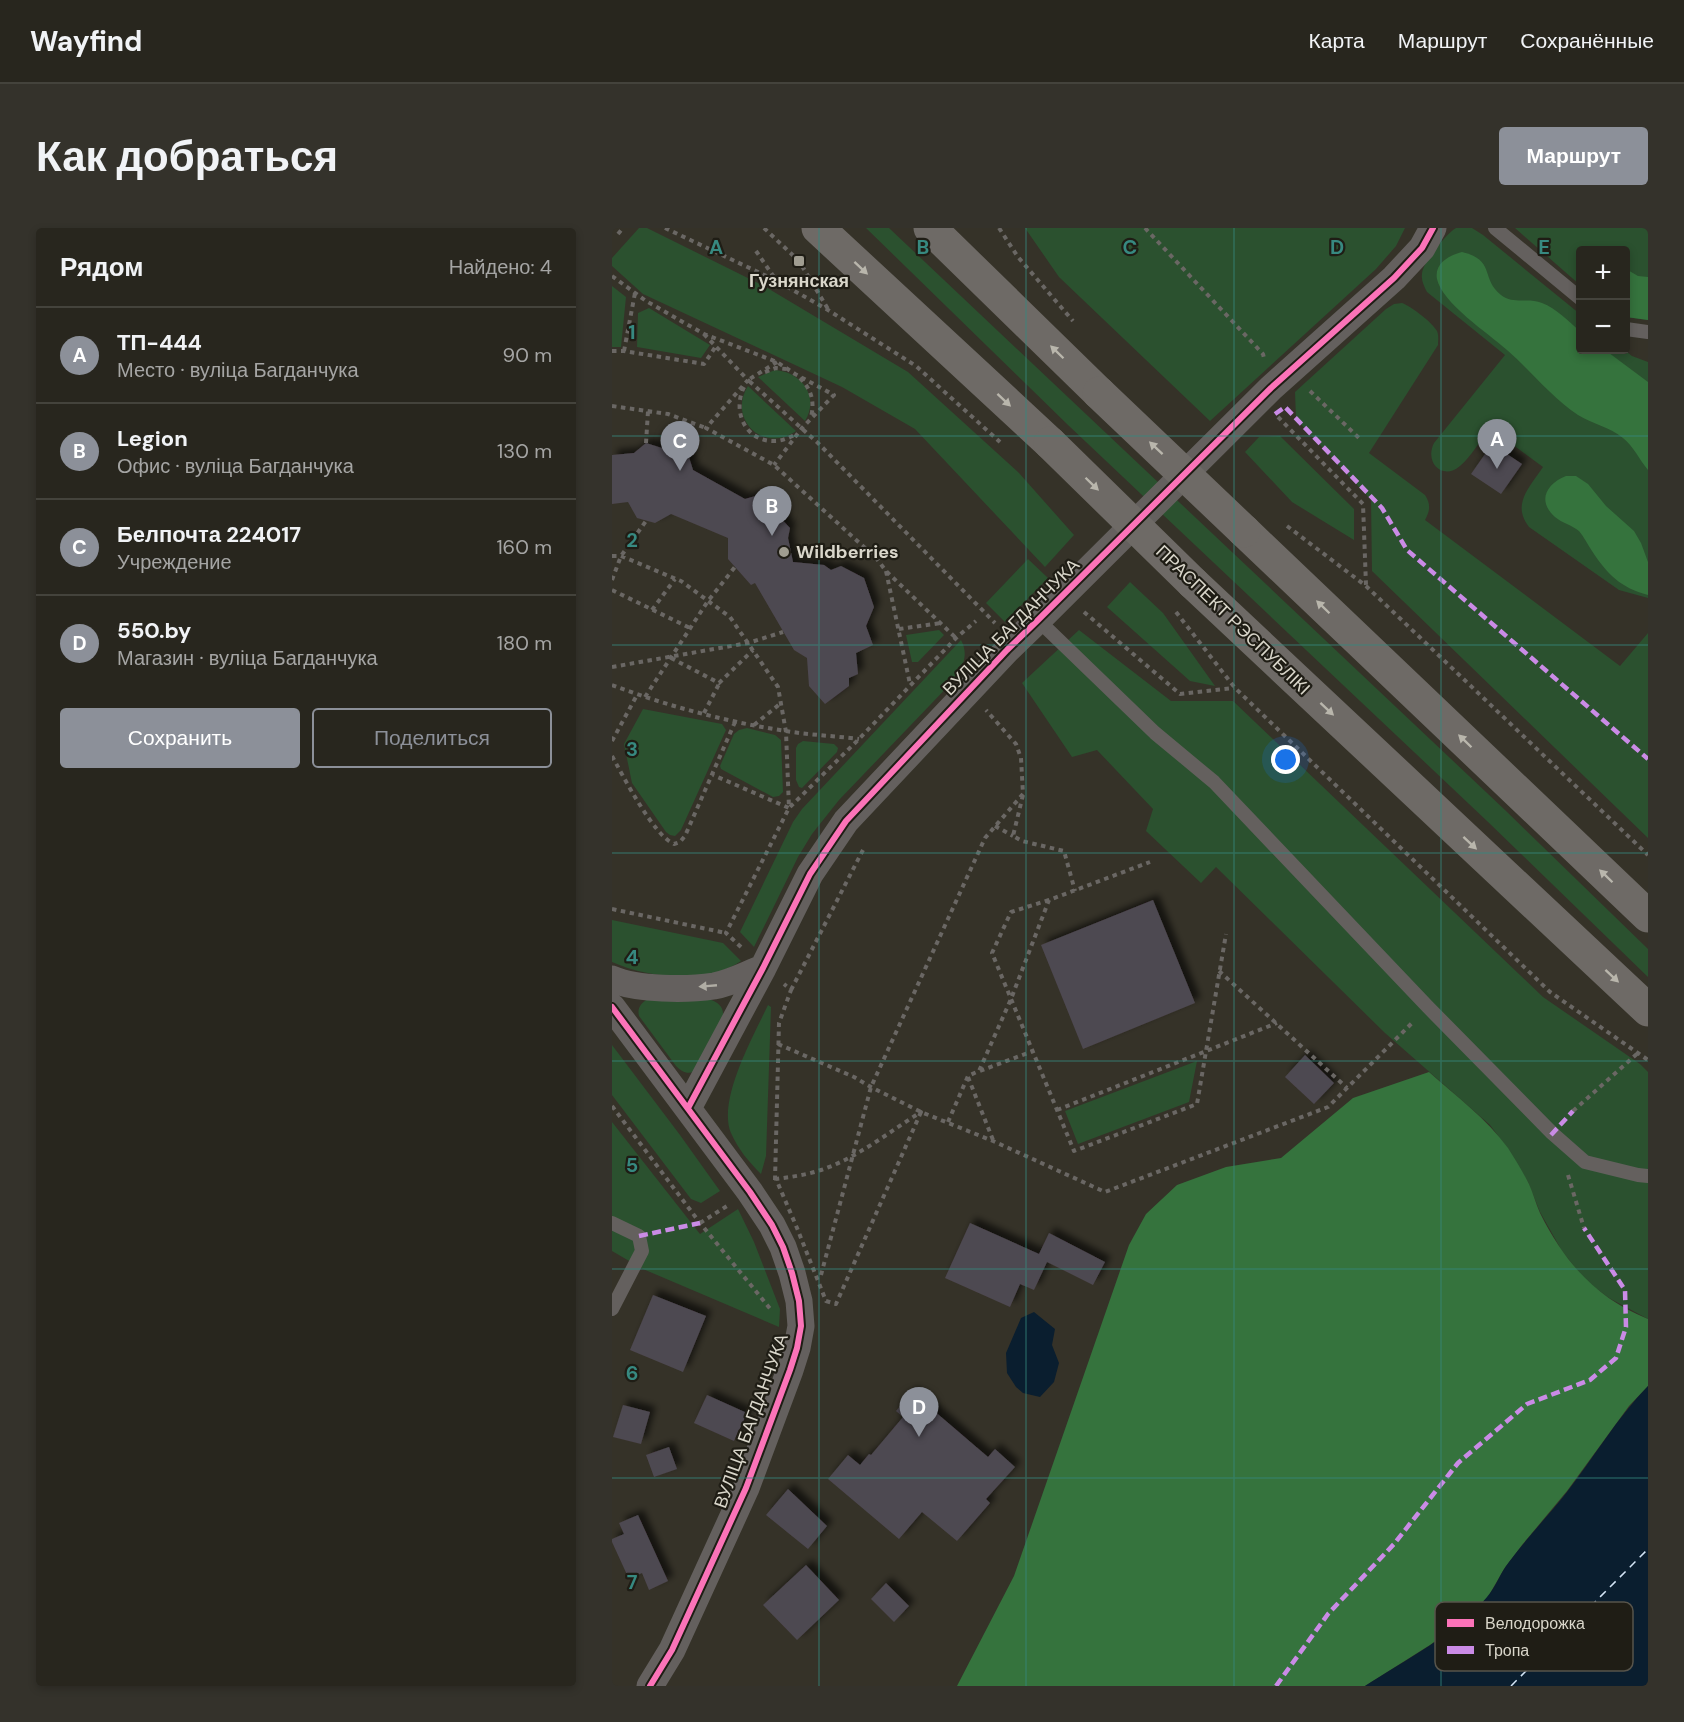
<!DOCTYPE html>
<html lang="ru">
<head>
<meta charset="utf-8">
<style>
	:root { --surface:#28261e; --page:#34322b; --text:#f1f3f6; --muted:#a5a5a4; --line:#44433c; --accent:#8c9099 }
	body { margin:0; font-family:"DM Sans",sans-serif; background:var(--page); color:var(--text) }
	.controls { position:absolute; right:18px; top:18px; display:grid; overflow:hidden; border-radius:6px; box-shadow:0 3px 9px #0003 }
	.controls button { width:54px; height:54px; display:grid; place-items:center; padding:0; border:0; border-bottom:2px solid var(--line); background:var(--surface); color:var(--text); font:30px sans-serif }
	.you { position:absolute; left:674px; top:532px; width:21px; height:21px; margin:-15px; border:4px solid #fff; border-radius:50%; background:#1a73e8; box-shadow:0 0 0 9px #1a73e833 }
	.badge { display:grid; place-items:center; width:39px; height:39px; border-radius:50%; background:var(--accent); color:#fff; font-size:20px; font-weight:700 }
	.pin { position:absolute; translate:-50% -50px; filter:drop-shadow(0 2px 3px #0008) }
	.pin::after { content:''; position:absolute; top:32px; width:21px; height:18px; background:inherit; clip-path:polygon(0 0,100% 0,50% 100%) }
	.list { margin:0; padding:0; list-style:none }
	h2 { display:flex; justify-content:space-between; align-items:center; height:78px; margin:0; padding:0 24px; font-size:26px }
	h2 small { font-size:20px; font-weight:400; color:var(--muted) }
	.list li { display:grid; grid-template-columns:39px 1fr auto; gap:18px; align-items:center; box-sizing:border-box; height:96px; padding:0 24px; border-top:2px solid var(--line) }
	.list b { display:block; font-size:22px; white-space:nowrap }
	.list p { margin:0; font-size:20px; white-space:nowrap; color:var(--muted) }
	.list em { font-size:20px; font-style:normal; color:var(--muted) }
	.actions { display:flex; gap:12px; padding:18px 24px }
	.actions a { flex:1; padding:14px 0; border:2px solid var(--accent); border-radius:6px; text-align:center; font-size:21px; color:var(--accent) }
	.actions .main { background:var(--accent); color:#fff }
	.map { position:relative; flex:none; width:1036px; height:1458px; overflow:hidden; border-radius:6px }
	header { display:flex; align-items:center; gap:36px; box-sizing:border-box; height:84px; padding:0 30px; background:var(--surface); border-bottom:2px solid var(--line) }
	header strong { font-size:28px }
	nav { display:flex; gap:33px; margin-inline-start:auto; font-size:21px }
	.intro { display:flex; align-items:center; justify-content:space-between; box-sizing:border-box; height:144px; padding:0 36px }
	h1 { margin:0; font-size:42px }
	.button { padding:15px 27px; border-radius:6px; background:var(--accent); color:#fff; font-size:21px; font-weight:700 }
	main { display:flex; gap:36px; padding:0 36px }
	aside { flex:1; background:var(--surface); border-radius:6px; box-shadow:0 3px 9px #0003 }
	.map>svg:first-child { display:block }
	.green { fill:#2b512f }
	.forest { fill:#35733d }
	.water { fill:#0a1e2f }
	.lines { fill:none; stroke-linecap:round; stroke-linejoin:round }
	.ferry { stroke:#d5e6f7; stroke-width:1.5; stroke-dasharray:8 6; stroke-linecap:butt }
	.building { fill:#4e4851; filter:url(#shadow) }
	.path { stroke:#6a6764; stroke-width:4; stroke-dasharray:4.5 4.5; stroke-linecap:butt }
	.service { stroke:#64605e; stroke-width:14 }
	.minor { stroke:#64605e; stroke-width:27 }
	.trunk { stroke:#6e6a66; stroke-width:33 }
	.trunk-bridge { stroke:#6e6a66; stroke-width:33 }
	.quiet { stroke:#ca8be6; stroke-width:4.5; stroke-dasharray:9 4.5; stroke-linecap:butt }
	.cycleway-casing { stroke:#1f1d15; stroke-width:10 }
	.cycleway { stroke:#fb73b8; stroke-width:6 }
	.oneway { fill:#b9b6ac }
	.oneway2 { fill:#b0ada4 }
	.grid { fill:none; stroke:#378980; stroke-width:1.5; stroke-opacity:0.55 }
	.poi-dot { fill:#a09d91; stroke:#1f1d15; stroke-width:2 }
	.labels { text-anchor:middle; dominant-baseline:central; stroke-width:4.5; stroke-linejoin:round; paint-order:stroke }
	.poi-label { font-size:18px; font-weight:bold; fill:#d9d6ca; stroke:#1f1d15 }
	.street-label { font-size:18px; fill:#d9d6ca; stroke:#1f1d15 }
	.key { fill:#1f1d15; stroke:#57544b; stroke-width:1.5 }
	.key-label { font-size:16px; fill:#d9d6ca }
	.grid-label { font-size:20px; text-anchor:middle; font-weight:bold; fill:#378980; stroke:#1f1d15; stroke-width:4.5; stroke-linejoin:round; paint-order:stroke }
</style>
</head>
<body>
<header>
<strong>Wayfind</strong>
<nav><a>Карта</a><a>Маршрут</a><a>Сохранённые</a></nav>
</header>
<div class="intro"><h1>Как добраться</h1><a class="button">Маршрут</a></div>
<main>
<aside>
<h2>Рядом<small>Найдено: 4</small></h2>
<ul class="list">
<li><span class="badge">A</span><div><b>ТП-444</b><p>Место · вуліца Багданчука</p></div><em>90 m</em></li>
<li><span class="badge">B</span><div><b>Legion</b><p>Офис · вуліца Багданчука</p></div><em>130 m</em></li>
<li><span class="badge">C</span><div><b>Белпочта 224017</b><p>Учреждение</p></div><em>160 m</em></li>
<li><span class="badge">D</span><div><b>550.by</b><p>Магазин · вуліца Багданчука</p></div><em>180 m</em></li>
</ul>
<div class="actions"><a class="main">Сохранить</a><a>Поделиться</a></div>
</aside>
<div class="map">
<svg width="1036" height="1458" viewBox="0 0 1036 1458">
	<defs>
		<filter id="shadow"><feDropShadow dx="5.5" dy="-5.5" stdDeviation="3" flood-color="#0009"/></filter>
	</defs>
	<rect width="100%" height="100%" fill="#353228"/>
	<path class="green" d="M 27,0 L 35,0 L 152,58 L 296,144 L 407,245 L 462,307 L 433,339 L 303,201 L 230,159 L 31,66 L 0,38 L 0,30 Z
		M 254,0 L 277,0 L 893,582 L 1036,721 L 1036,749 L 875,593 L 456,197 Z
		M 413,0 L 793,0 L 784,18 L 764,41 L 598,193 L 447,49 Z
		M 844,0 L 860,0 L 871,7 L 968,86 L 969,122 L 1012,122 L 1020,128 L 1036,134 L 1036,370 L 1007,362 L 917,299 C 899,276 918,259 931,239 L 878,200 C 868,212 860,228 848,238 C 831,253 812,235 822,215 L 893,127 L 815,64 C 812,58 809,52 810,46 C 810,35 835,5 844,0 Z
		M 903,0 L 1036,0 L 1036,92 L 1014,89 L 1014,22 L 969,22 L 968,57 Z
		M 0,58 L 14,69 L 9,119 L 0,119 Z
		M 790,75 C 800,79 820,94 825,103 C 827,108 826,112 826,117 L 757,225 L 813,267 C 819,276 818,283 813,292 L 1008,438 L 1036,405 L 1036,610 L 760,343 L 759,272 L 684,191 L 683,164 L 774,81 L 782,76 Z
		M 37,80 L 98,117 L 89,130 L 25,119 L 26,85 Z
		M 163,142 C 189,144 208,168 193,193 L 146,149 Z
		M 136,158 L 184,203 C 152,226 115,191 136,158 Z
		M 668,208 L 742,281 L 742,312 L 680,274 L 633,224 L 647,209 Z
		M 416,331 L 436,350 L 393,394 L 374,375 Z
		M 518,354 L 551,385 L 603,458 L 578,453 L 495,379 Z
		M 327,402 L 332,407 L 306,434 L 300,434 L 294,407 Z
		M 467,402 L 559,473 L 621,473 L 931,769 L 1028,836 L 1036,844 L 1036,1091 L 997,1070 L 974,1053 L 950,1023 L 928,984 L 916,954 L 896,921 L 878,897 L 773,805 L 604,639 L 589,655 L 534,603 L 541,581 L 485,522 L 460,529 L 410,455 Z
		M 349,412 C 357,427 351,438 342,452 L 227,572 L 200,606 L 186,629 L 142,719 L 128,704 L 181,594 L 190,581 Z
		M 31,481 L 110,496 L 114,502 L 69,602 L 63,608 L 58,607 L 54,604 L 20,555 L 12,516 Z
		M 135,500 L 163,507 L 169,512 L 171,564 L 167,568 L 161,569 L 109,541 L 108,538 L 122,506 L 127,502 Z
		M 191,513 L 222,516 L 226,520 L 225,524 L 190,560 L 187,559 L 184,552 L 184,520 L 186,516 Z
		M 0,692 L 111,715 L 129,733 C 96,757 36,750 0,734 Z
		M 36,771 L 96,771 C 106,774 112,778 111,789 L 82,844 C 74,846 70,844 64,838 L 27,788 C 25,780 29,775 36,771 Z
		M 156,777 L 159,779 L 154,928 L 149,946 C 136,933 126,921 119,905 C 105,872 142,807 156,777 Z
		M 0,817 L 68,907 L 108,963 L 89,975 L 79,971 L 0,867 Z
		M 585,833 L 577,874 L 466,916 L 453,883 Z
		M 0,894 L 88,1006 L 126,981 L 142,1014 L 168,1081 L 167,1099 L 31,1041 L 0,1023 Z"/>
	<path class="forest" d="M 850,24 C 884,32 868,50 889,67 C 902,77 916,69 930,75 C 944,80 957,94 968,103 L 969,122 L 993,122 L 1036,154 L 1036,242 C 1027,231 1022,219 1011,210 C 998,199 980,196 966,187 C 939,169 919,143 895,122 C 876,105 830,75 825,51 C 822,35 838,27 850,24 Z
		M 1014,41 L 1026,48 L 1036,49 L 1036,92 L 1014,89 Z
		M 954,248 L 964,248 L 976,256 L 994,278 L 1022,303 L 1029,315 L 1036,334 L 1036,367 C 1009,360 995,346 980,323 C 976,317 972,309 967,303 C 960,297 950,295 943,289 C 925,273 934,256 954,248 Z
		M 817,844 C 844,868 875,891 896,920 C 903,931 911,944 917,956 C 921,965 924,976 928,985 C 953,1035 984,1070 1036,1091 L 1036,1158 L 1017,1178 L 955,1263 L 910,1317 L 892,1341 L 876,1369 L 852,1392 L 818,1417 L 753,1458 L 345,1458 L 402,1348 L 517,1017 L 534,986 L 565,957 L 614,939 L 669,930 L 741,870 Z"/>
	<path class="water" d="M 422,1084 L 443,1101 L 440,1117 L 447,1135 L 442,1154 L 428,1169 L 411,1165 L 404,1159 L 395,1145 L 394,1125 L 409,1090 Z
		M 1036,1158 L 1036,1458 L 753,1458 C 792,1433 845,1405 875,1369 C 884,1359 888,1345 897,1334 C 915,1310 936,1288 955,1264 C 982,1229 1005,1190 1036,1158 Z"/>
	<g class="lines">
		<path class="ferry" d="M 899,1458 L 1036,1321"/>
	</g>
	<path class="building" d="M 34,215 L 69,226 L 76,226 L 81,242 L 133,271 L 147,267 L 178,300 L 176,310 L 181,334 L 212,337 L 219,342 L 229,338 L 252,350 L 262,379 L 254,398 L 261,417 L 244,425 L 246,446 L 237,450 L 237,458 L 213,476 L 197,458 L 195,430 L 182,422 L 143,355 L 139,357 L 116,331 L 116,310 L 59,286 L 43,295 L 25,290 L 16,274 L 0,276 L 0,227 L 22,225 Z
		M 880,216 L 910,236 L 889,266 L 859,246 Z
		M 541,672 L 583,775 L 471,821 L 429,717 Z
		M 693,827 L 722,855 L 702,876 L 673,849 Z
		M 358,995 L 427,1026 L 437,1005 L 493,1034 L 481,1057 L 435,1034 L 422,1062 L 408,1056 L 398,1079 L 333,1050 Z
		M 41,1067 L 94,1088 L 71,1144 L 18,1122 Z
		M 300,1164 L 376,1229 L 383,1221 L 403,1239 L 374,1271 L 378,1275 L 345,1313 L 310,1284 L 287,1311 L 216,1251 L 236,1227 L 248,1237 L 257,1226 L 259,1227 L 291,1189 L 284,1183 Z
		M 95,1167 L 135,1185 L 122,1213 L 82,1195 Z
		M 11,1177 L 38,1184 L 29,1216 L 1,1209 Z
		M 57,1219 L 65,1241 L 42,1249 L 34,1227 Z
		M 176,1261 L 215,1298 L 196,1321 L 154,1287 Z
		M 26,1287 L 56,1353 L 37,1362 L 30,1345 L 17,1351 L 0,1314 L 0,1311 L 12,1306 L 7,1295 Z
		M 194,1337 L 227,1372 L 185,1412 L 151,1377 Z
		M 274,1355 L 297,1378 L 282,1394 L 259,1371 Z"/>
	<g class="lines">
		<path class="path" d="M 53,0 L 165,53 L 216,82 L 304,138 L 388,214
			M 152,0 L 187,33 L 216,81
			M 387,0 L 406,29 L 461,93
			M 533,0 L 651,126 L 652,130
			M 6,6 L 11,0
			M 144,23 L 164,52
			M 0,48 L 34,73 L 92,106 L 165,134 L 183,146 L 222,167 L 190,200 L 162,237
			M 92,106 L 136,152 L 94,200 L 162,237 L 265,331 L 274,343 L 344,410
			M 0,123 L 12,123 L 92,136 L 104,118
			M 12,123 L 23,65
			M 165,134 L 136,152 L 206,215 L 383,395
			M 153,144 L 164,140 L 174,141
			M 188,150 C 199,161 203,173 199,189
			M 132,159 C 120,183 133,214 163,213 C 171,213 178,209 185,206
			M 698,163 L 747,210
			M 0,178 L 56,186 L 94,200
			M 666,189 L 751,276 L 754,357
			M 34,215 L 36,183
			M 675,298 L 754,358 L 1036,627
			M 0,328 L 9,328 L 69,353 L 118,389 L 166,459 L 174,504 L 177,580 L 101,547
			M 274,343 L 298,456
			M 0,352 L 9,328 L 34,293
			M 0,362 L 78,400
			M 40,382 L 63,351
			M 472,384 L 568,466 L 622,460
			M 564,384 L 623,460 L 938,764 L 1036,832
			M 287,401 L 329,395
			M 59,430 L 107,455 L 141,422
			M 0,439 L 136,415 L 171,404
			M 0,457 C 55,478 115,494 174,503 C 198,507 223,508 247,511
			M 33,469 L 96,373 L 123,339
			M 92,485 L 107,456
			M 142,497 L 169,475
			M 0,513 L 25,467
			M 0,528 C 11,548 42,608 62,616 L 68,614 L 73,608 L 123,494
			M 411,567 L 401,608 L 410,613 L 452,623 L 463,663
			M 383,598 L 401,608
			M 437,672 L 399,684 L 380,725 L 462,923 L 585,876 L 614,706
			M 0,681 L 114,705
			M 129,719 L 114,705 L 177,580 L 247,511 L 344,410 L 364,393
			M 607,743 L 735,860
			M 179,762 L 251,622
			M 166,816 L 242,849 L 259,859 L 309,884 L 381,913 L 493,964 L 716,879 L 802,793
			M 368,843 L 421,823
			M 356,849 L 381,912
			M 0,878 L 88,995 L 160,1083
			M 445,882 L 665,795
			M 961,883 L 1026,825
			M 309,884 L 224,1076 L 214,1073 L 185,1000 L 164,951 C 179,949 194,947 209,942 C 245,930 277,904 309,884 Z
			M 336,894 L 356,848 L 367,843 L 399,771 L 437,672 L 538,634
			M 956,947 L 972,1000
			M 163,952 L 167,795 L 179,762 L 172,756
			M 88,995 L 115,978
			M 209,1047 L 259,859 L 373,610 L 411,566 L 409,530 L 404,516 L 374,482"/>
		<path class="service" d="M 883,0 L 969,71
			M 1014,101 L 1036,104
			M 426,392 L 543,505 L 602,554 L 816,779 L 940,905 L 973,934 L 1026,947 L 1036,948
			M 0,995 L 27,1008 L 30,1023 L 0,1081"/>
		<path class="minor" d="M 0,751 C 25,762 75,762 102,758 C 119,755 135,746 151,740
			M 0,779 L 138,964 L 160,997 L 171,1019 L 180,1045 L 187,1073 L 189,1098 L 185,1120 L 178,1142 L 134,1260 L 60,1422 L 38,1458
			M 76,880 L 151,740 L 198,646 L 234,593 L 395,422 L 426,392 L 659,160 L 782,50 L 810,20 L 821,0"/>
		<path class="trunk" d="M 206,0 L 438,215
			M 318,0 L 487,165
			M 632,303 L 1036,688
			M 581,355 L 1036,782"/>
		<path class="trunk-bridge" d="M 487,165 L 632,303
			M 438,215 L 581,355"/>
		<path class="quiet" d="M 663,186 L 673,179 L 770,280 L 795,322 L 1036,531
			M 939,907 L 961,883
			M 27,1008 L 88,995
			M 664,1458 L 716,1386 L 782,1316 L 846,1235 L 915,1176 L 978,1152 L 1004,1130 L 1014,1099 L 1013,1062 L 972,1000"/>
		<defs>
			<path id="cycleway" d="M 0,779 L 138,964 L 160,997 L 171,1019 L 180,1045 L 187,1073 L 189,1098 L 185,1120 L 178,1142 L 134,1260 L 60,1422 L 38,1458
				M 76,880 L 151,740 L 198,646 L 234,593 L 395,422 L 426,392 L 659,160 L 782,50 L 810,20 L 821,0"/>
		</defs>
		<use href="#cycleway" class="cycleway-casing"/>
		<use href="#cycleway" class="cycleway"/>
	</g>
	<defs><path id="oneway-solid" d="M-6-.8H1V-3.2L6.5 0L1 3.2V.8H-6Z" transform="scale(1.5)"/></defs>
	<g class="oneway">
		<use href="#oneway-solid" transform="translate(249 40) rotate(43)"/>
		<use href="#oneway-solid" transform="translate(445 124) rotate(-136)"/>
		<use href="#oneway-solid" transform="translate(392 172) rotate(43)"/>
		<use href="#oneway-solid" transform="translate(544 220) rotate(-137)"/>
		<use href="#oneway-solid" transform="translate(480 256) rotate(44)"/>
		<use href="#oneway-solid" transform="translate(711 379) rotate(-136)"/>
		<use href="#oneway-solid" transform="translate(715 481) rotate(43)"/>
		<use href="#oneway-solid" transform="translate(853 513) rotate(-136)"/>
		<use href="#oneway-solid" transform="translate(858 615) rotate(43)"/>
		<use href="#oneway-solid" transform="translate(994 648) rotate(-136)"/>
		<use href="#oneway-solid" transform="translate(1000 748) rotate(43)"/>
	</g>
	<use class="oneway2" href="#oneway-solid" transform="translate(96 758) rotate(175)"/>
	<path class="grid" d="M 207,0 L 207,1458M 414,0 L 414,1458M 622,0 L 622,1458M 829,0 L 829,1458M 0,208 L 1036,208M 0,417 L 1036,417M 0,625 L 1036,625M 0,833 L 1036,833M 0,1041 L 1036,1041M 0,1250 L 1036,1250"/>
	<g class="poi-dot">
		<rect x="181" y="27" width="12" height="12" rx="3"/>
		<circle cx="172" cy="324" r="6"/>
	</g>
	<g class="labels">
		<g class="poi-label">
			<text x="187" y="53">Гузнянская</text>
			<text x="184" y="324" text-anchor="start">Wildberries</text>
		</g>
		<g class="street-label">
			<text transform="translate(621 392) rotate(44)">ПРАСПЕКТ РЭСПУБЛІКІ</text>
			<text transform="translate(399 399) rotate(-45)">ВУЛІЦА БАГДАНЧУКА</text>
			<text transform="translate(139 1193) rotate(-70)">ВУЛІЦА БАГДАНЧУКА</text>
		</g>
	</g>
	<rect x="823" y="1374" width="198" height="69" rx="9" class="key"/>
	<rect x="835" y="1391" width="27" height="8" fill="#fb73b8"/>
	<rect x="835" y="1418" width="27" height="8" fill="#ca8be6"/>
	<g class="key-label">
		<text x="873" y="1401">Велодорожка</text>
		<text x="873" y="1428">Тропа</text>
	</g>
	<g class="grid-label">
		<text x="104" y="26">A</text>
		<text x="311" y="26">B</text>
		<text x="518" y="26">C</text>
		<text x="725" y="26">D</text>
		<text x="932" y="26">E</text>
		<text x="20" y="111">1</text>
		<text x="20" y="319">2</text>
		<text x="20" y="528">3</text>
		<text x="20" y="736">4</text>
		<text x="20" y="944">5</text>
		<text x="20" y="1152">6</text>
		<text x="20" y="1361">7</text>
	</g>
</svg>
<div class="controls">
<button>+</button>
<button>−</button>
</div>
<div class="you"></div>
<div class="pin badge" style="left:885px;top:241px">A</div>
<div class="pin badge" style="left:160px;top:308px">B</div>
<div class="pin badge" style="left:68px;top:243px">C</div>
<div class="pin badge" style="left:307px;top:1209px">D</div>
</div>
</main>
</body>
</html>
